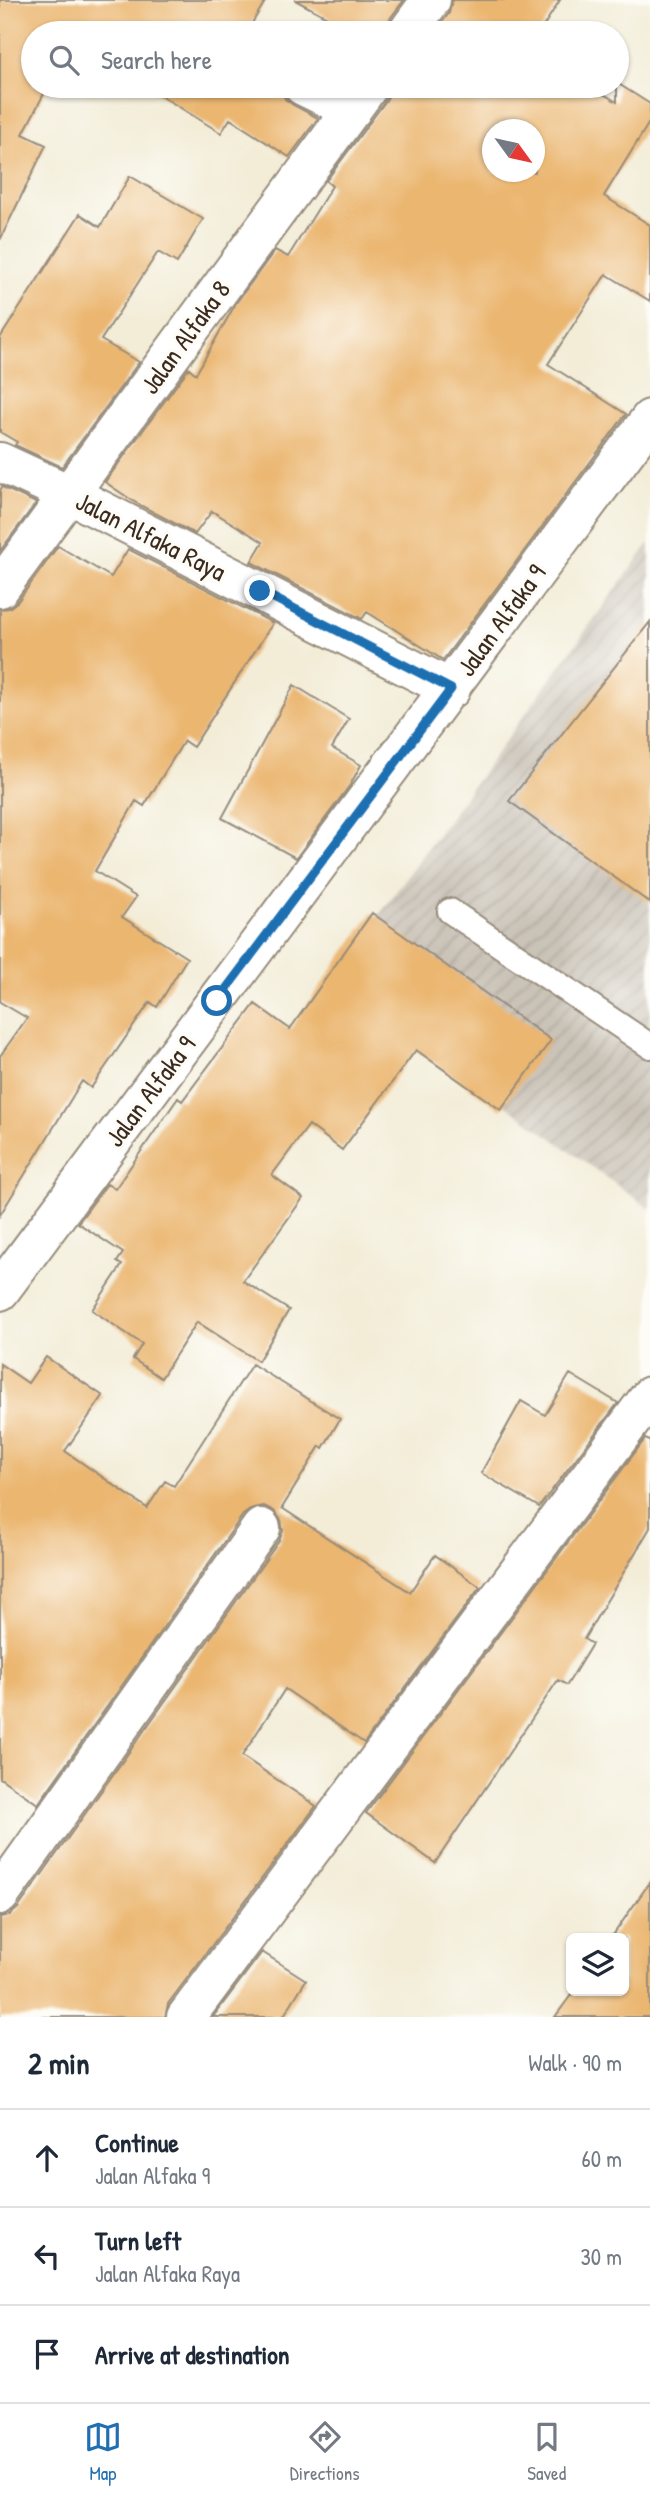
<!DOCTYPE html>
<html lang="en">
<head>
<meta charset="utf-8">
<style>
	:root { --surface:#fff; --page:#f6f6f7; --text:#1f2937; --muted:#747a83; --line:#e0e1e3; --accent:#1f6fb2 }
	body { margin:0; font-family:"Patrick Hand",sans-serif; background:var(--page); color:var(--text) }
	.controls { position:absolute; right:21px; bottom:21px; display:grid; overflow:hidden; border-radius:10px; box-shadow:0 2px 5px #0004 }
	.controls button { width:63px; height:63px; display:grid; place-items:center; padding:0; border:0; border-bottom:2px solid var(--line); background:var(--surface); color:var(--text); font:35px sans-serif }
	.compass { position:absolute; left:482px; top:119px; width:63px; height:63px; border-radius:50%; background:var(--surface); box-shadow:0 2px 5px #0004; rotate:123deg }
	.stop { position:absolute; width:21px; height:21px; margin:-16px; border:5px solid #1f6fb2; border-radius:50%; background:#fff }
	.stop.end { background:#1f6fb2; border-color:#fff; box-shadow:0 2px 7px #0008 }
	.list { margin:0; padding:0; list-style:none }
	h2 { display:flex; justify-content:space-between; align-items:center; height:91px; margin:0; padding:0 28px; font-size:30px }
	h2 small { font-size:23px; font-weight:400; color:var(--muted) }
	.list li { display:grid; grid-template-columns:46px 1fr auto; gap:21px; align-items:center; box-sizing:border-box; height:98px; padding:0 28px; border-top:2px solid var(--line) }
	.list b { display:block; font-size:26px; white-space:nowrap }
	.list p { margin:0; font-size:23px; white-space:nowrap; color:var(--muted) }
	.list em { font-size:23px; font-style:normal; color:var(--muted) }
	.icon { flex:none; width:38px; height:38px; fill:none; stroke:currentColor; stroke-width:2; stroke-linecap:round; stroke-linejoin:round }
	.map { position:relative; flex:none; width:650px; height:2017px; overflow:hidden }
	.search { position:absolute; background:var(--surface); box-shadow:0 2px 5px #0004; left:21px; right:21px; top:21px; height:77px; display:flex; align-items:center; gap:18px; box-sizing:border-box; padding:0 24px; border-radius:38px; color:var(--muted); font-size:26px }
	.sheet { height:385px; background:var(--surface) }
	nav { display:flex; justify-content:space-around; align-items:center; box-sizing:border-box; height:98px; border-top:2px solid var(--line); background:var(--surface); font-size:19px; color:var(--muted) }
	nav a { display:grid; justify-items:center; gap:4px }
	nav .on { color:var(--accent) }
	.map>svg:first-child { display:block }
	.industrial { fill:url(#industrial-furrows) }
	.building { fill:#ebb66f; fill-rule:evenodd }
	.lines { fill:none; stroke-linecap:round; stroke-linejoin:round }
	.lane-casing { stroke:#978c7b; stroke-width:28 }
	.street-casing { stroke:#978c7b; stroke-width:42 }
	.lane { stroke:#fff; stroke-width:24 }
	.street { stroke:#fff; stroke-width:38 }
	.route { stroke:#1f6fb2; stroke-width:9 }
	.labels { text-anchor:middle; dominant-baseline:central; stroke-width:7; stroke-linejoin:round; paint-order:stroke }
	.street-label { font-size:26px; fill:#3b2a1e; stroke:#fdfcf7 }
</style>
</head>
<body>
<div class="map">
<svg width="650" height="2017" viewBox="0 0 650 2017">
	<defs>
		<pattern id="industrial-furrows" width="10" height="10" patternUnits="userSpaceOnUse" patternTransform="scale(1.75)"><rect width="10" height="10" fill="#cac3b8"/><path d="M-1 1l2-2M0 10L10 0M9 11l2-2" fill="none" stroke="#aea89e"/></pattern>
	</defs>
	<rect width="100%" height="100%" fill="#fdfcf7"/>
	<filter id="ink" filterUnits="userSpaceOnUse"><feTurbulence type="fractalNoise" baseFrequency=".0143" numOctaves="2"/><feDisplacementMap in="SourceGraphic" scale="14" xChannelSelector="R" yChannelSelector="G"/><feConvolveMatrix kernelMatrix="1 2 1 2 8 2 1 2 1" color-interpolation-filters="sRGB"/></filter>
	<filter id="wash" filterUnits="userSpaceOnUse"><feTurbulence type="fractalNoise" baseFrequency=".00686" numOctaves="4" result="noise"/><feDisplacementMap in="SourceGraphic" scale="28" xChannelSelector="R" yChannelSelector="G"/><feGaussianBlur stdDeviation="1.57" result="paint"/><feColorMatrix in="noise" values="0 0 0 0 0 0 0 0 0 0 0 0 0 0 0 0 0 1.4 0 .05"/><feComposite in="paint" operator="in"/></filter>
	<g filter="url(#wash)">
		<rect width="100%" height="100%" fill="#f3edd8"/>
		<path class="industrial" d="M 650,542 L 650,1209 L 332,980 Z"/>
		<g id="blocks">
			<path class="building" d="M 0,0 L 266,0 L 246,33 L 33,33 L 33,86 L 48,86 L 23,134 L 46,145 L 0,240 Z
				M 295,0 L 404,0 L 389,20 L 386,33 L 357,33 Z
				M 452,0 L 560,0 L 539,33 L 434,33 L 449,13 Z
				M 617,83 L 650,104 L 650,121 L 604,196 L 650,225 L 650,301 L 606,274 L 548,364 L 626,414 L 443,660 L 367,612 L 362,619 L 251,562 L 263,542 L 212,511 L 195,534 L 136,503 L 105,482 L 189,368 L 196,374 L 236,303 L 275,250 L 288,257 L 332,186 L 326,181 L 387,99 L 390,86 L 590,86 L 617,102 ZM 493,130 L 535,130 L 535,172 L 493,172 Z
				M 142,86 L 279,86 L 285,99 L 293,105 L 318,118 L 289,157 L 230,119 L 221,133 L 150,89 L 149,90 Z
				M 130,176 L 203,219 L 177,263 L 158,252 L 101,340 L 139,362 L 62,467 L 15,445 L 17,442 L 0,432 L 0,338 L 80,214 L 100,227 Z
				M 2,487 L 36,503 L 0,551 L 0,490 Z
				M 58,546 L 111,577 L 128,549 L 273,623 L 193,747 L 184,741 L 144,806 L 136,801 L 95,871 L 136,897 L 122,917 L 187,958 L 157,1007 L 150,1002 L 91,1088 L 82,1081 L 0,1215 L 0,1056 L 27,1018 L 0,1002 L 0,609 L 9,608 L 18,601 Z
				M 650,622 L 650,903 L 509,801 Z
				M 294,685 L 349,719 L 332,748 L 361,765 L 350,785 L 296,858 L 222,818 Z
				M 372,913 L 551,1040 L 501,1110 L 416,1050 L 342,1150 L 309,1125 L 272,1175 L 303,1198 L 243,1281 L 289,1310 L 258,1361 L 197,1322 L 161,1378 L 133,1359 L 142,1344 L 92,1310 L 122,1265 L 117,1262 L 123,1253 L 78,1223 L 107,1184 L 115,1189 L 178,1098 L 182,1101 L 255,1004 L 290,1029 Z
				M 46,1357 L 103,1396 L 65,1451 L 147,1508 L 165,1481 L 174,1486 L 252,1364 L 340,1419 L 323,1448 L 320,1446 L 282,1508 L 410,1592 L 435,1555 L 480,1587 L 364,1743 L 285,1689 L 242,1756 L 316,1806 L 168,2004 L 165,2017 L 0,2017 L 0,1917 L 10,1915 L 18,1908 L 279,1541 L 283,1531 L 281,1520 L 274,1511 L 264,1506 L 253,1508 L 243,1515 L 38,1804 L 0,1778 L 0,1364 L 28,1383 Z
				M 570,1374 L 618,1403 L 539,1507 L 481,1473 L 521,1401 L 545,1415 Z
				M 645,1439 L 650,1441 L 650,1528 L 584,1639 L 592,1644 L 567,1685 L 558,1680 L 435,1863 L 366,1813 Z
				M 650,1882 L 650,2017 L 555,2017 L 574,1991 L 624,1991 L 624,1938 L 611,1938 Z
				M 262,1952 L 306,1980 L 283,2017 L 213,2017 Z"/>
		</g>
	</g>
	<g filter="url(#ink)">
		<use href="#blocks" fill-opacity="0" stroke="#978c7b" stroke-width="2"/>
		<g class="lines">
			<defs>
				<path id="lane" d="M 450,911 L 650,1046"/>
				<path id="street" d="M 407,33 L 431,0
					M 303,86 L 352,110
					M 0,462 L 69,494 L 451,689
					M 0,588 L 369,86
					M 0,1291 L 650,419
					M 0,1895 L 261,1528
					M 186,2017 L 650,1396"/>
			</defs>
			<use href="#lane" class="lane-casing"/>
			<use href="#street" class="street-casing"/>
			<use href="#lane" class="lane"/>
			<use href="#street" class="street"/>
		</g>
	</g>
	<g class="lines" filter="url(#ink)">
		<path class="route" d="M 217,1001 L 451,689 L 260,591"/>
	</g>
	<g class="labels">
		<g class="street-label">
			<text transform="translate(185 337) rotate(-54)">Jalan Alfaka 8</text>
			<text transform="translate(151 536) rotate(27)">Jalan Alfaka Raya</text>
			<text transform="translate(501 620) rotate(-54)">Jalan Alfaka 9</text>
			<text transform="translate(150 1091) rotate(-53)">Jalan Alfaka 9</text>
		</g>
	</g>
</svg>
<div class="controls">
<button><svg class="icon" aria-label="layers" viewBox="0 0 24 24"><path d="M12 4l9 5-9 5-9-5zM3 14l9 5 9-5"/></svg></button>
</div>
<svg class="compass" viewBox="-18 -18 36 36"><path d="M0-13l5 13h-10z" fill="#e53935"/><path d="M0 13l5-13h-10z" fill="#747a83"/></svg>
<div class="stop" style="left:217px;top:1001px"></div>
<div class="stop end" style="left:260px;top:591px"></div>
<div class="search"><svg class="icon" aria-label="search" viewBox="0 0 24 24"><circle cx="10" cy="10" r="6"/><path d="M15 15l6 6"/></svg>Search here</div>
</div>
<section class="sheet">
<h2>2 min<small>Walk · 90 m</small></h2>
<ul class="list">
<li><svg class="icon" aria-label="ahead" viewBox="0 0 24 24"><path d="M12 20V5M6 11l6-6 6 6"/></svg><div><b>Continue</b><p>Jalan Alfaka 9</p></div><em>60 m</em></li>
<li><svg class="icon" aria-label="left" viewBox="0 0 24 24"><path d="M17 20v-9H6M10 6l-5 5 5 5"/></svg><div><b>Turn left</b><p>Jalan Alfaka Raya</p></div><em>30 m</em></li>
<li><svg class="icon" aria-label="arrive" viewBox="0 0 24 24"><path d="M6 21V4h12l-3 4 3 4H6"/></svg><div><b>Arrive at destination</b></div></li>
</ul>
</section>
<nav>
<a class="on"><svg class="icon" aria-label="map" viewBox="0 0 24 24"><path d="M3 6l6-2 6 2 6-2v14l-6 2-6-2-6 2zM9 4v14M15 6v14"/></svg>Map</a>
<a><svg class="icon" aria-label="directions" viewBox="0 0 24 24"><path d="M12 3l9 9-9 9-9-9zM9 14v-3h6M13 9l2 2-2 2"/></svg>Directions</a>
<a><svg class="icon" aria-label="saved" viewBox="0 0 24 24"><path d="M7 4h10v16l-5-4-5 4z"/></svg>Saved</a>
</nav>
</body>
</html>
